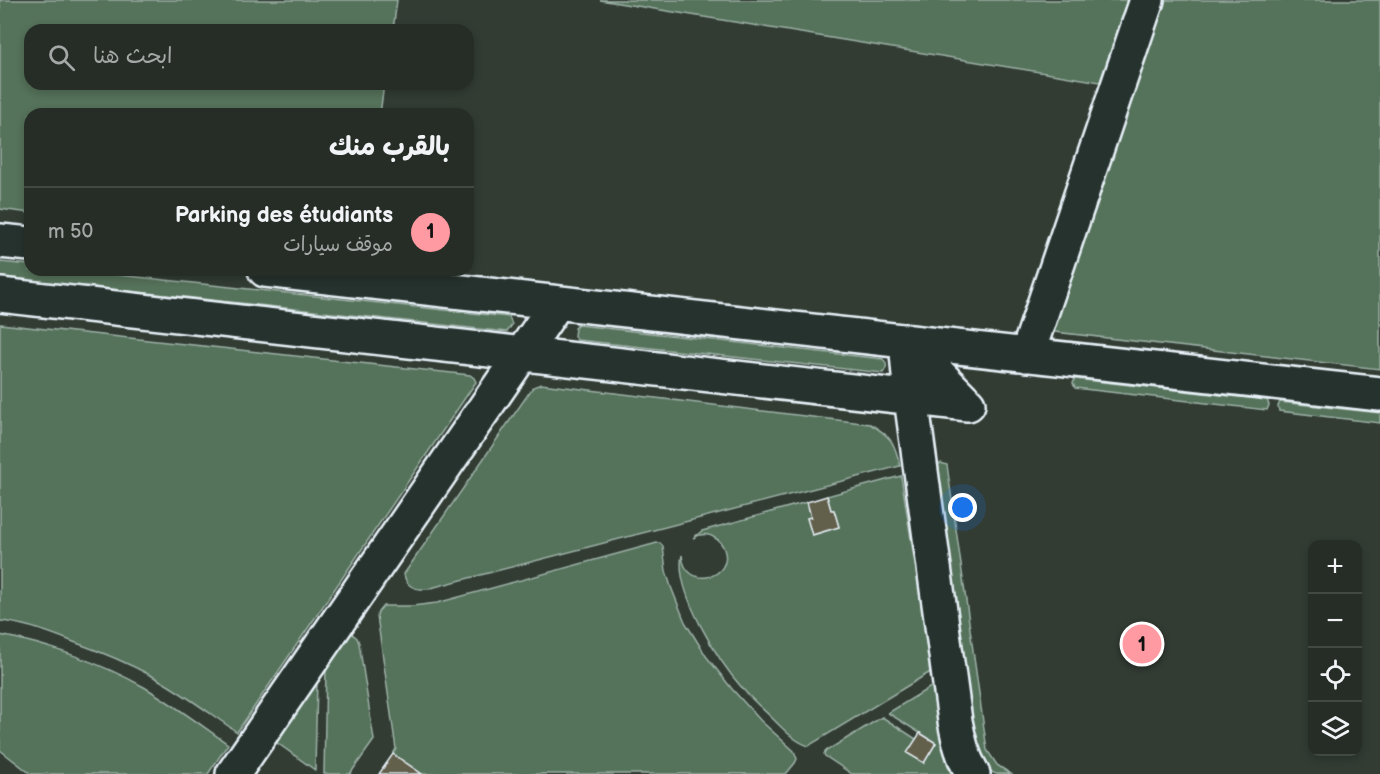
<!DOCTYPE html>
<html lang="ar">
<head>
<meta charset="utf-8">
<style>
	:root { --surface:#262d26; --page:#2e352e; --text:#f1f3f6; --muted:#a4a8a7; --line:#424943; --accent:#ff9aa2 }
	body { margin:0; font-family:"Balsamiq Sans","Playpen Sans Arabic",sans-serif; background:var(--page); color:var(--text); direction:rtl }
	.controls { position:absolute; right:18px; bottom:18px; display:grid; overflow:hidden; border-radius:12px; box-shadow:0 3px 9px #0003 }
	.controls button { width:54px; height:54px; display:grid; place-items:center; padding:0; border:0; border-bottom:2px solid var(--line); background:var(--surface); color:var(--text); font:30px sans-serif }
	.you { position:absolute; left:963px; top:508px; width:21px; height:21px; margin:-15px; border:4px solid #fff; border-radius:50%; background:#1a73e8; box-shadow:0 0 0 9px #1a73e833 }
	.badge { display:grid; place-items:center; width:39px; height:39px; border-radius:50%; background:var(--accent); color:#111; font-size:20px; font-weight:700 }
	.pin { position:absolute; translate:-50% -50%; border:3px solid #fff; box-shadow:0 2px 6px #0006 }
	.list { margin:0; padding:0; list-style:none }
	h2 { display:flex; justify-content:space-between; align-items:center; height:78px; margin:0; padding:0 24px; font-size:26px }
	h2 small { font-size:20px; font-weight:400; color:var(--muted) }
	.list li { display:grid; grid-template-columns:39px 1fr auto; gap:18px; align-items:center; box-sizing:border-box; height:90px; padding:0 24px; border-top:2px solid var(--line) }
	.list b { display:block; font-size:22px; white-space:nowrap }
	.list p { margin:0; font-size:20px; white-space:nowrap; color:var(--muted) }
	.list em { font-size:20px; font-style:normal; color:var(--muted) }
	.icon { flex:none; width:33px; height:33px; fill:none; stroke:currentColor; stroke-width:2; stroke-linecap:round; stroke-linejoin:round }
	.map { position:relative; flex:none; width:1380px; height:774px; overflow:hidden; direction:ltr }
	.search { position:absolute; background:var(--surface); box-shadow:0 3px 9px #0003; left:24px; top:24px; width:450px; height:66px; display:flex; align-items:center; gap:15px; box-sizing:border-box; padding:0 21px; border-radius:18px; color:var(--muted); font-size:22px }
	.panel { position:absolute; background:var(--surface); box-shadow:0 3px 9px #0003; left:24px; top:108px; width:450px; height:168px; border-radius:18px; direction:rtl }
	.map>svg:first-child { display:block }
	.green { fill:#54725a; stroke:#9eb2a9; stroke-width:1.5 }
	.building { fill:#625e4b; stroke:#e8f1f8; stroke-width:1.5 }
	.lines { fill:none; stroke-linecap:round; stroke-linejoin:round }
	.minor-casing { stroke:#e8f1f8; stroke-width:38 }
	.minor { stroke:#26332d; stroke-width:33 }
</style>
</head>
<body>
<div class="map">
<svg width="1380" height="774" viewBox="0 0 1380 774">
	<rect width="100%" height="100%" fill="#323c33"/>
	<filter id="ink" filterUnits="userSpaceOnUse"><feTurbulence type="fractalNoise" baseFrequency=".0167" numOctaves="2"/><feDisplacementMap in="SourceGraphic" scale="12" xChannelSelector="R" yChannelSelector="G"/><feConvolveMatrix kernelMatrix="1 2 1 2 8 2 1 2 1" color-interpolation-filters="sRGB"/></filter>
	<g filter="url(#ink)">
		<path class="green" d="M 0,0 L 397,0 L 393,30 L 30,30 L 30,84 L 384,84 L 380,114 L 30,114 L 30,213 L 0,209 Z
			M 600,0 L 1128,0 L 1100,82 Z
			M 1162,0 L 1380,0 L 1380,369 L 1046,331 Z
			M 0,262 L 30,265 L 30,270 L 72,270 L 509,317 L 512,325 L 507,332 L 0,277 Z
			M 0,324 L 470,375 L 474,378 L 476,382 L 237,732 C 209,713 182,692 152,676 C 126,662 99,651 71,641 C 49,632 24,623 0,621 Z
			M 578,325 L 883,359 C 888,364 887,368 883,373 L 577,340 L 574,336 L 575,328 Z
			M 1075,379 L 1267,400 L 1269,405 L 1267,410 L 1075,388 L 1073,383 Z
			M 541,384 L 870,424 C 891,436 895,443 900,466 L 427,589 C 416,590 406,587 404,574 L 533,387 Z
			M 1280,402 L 1380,413 L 1380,423 L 1279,411 L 1278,406 Z
			M 941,463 L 947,465 L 987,750 L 997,765 L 1011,774 C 1007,774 1000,774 996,774 C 985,771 980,754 976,745 L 935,467 Z
			M 901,476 L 932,671 L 813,743 L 809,746 C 795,742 782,728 772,718 C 763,709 752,700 743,689 C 719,662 674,591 682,555 C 685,592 735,578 724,549 C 722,544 719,540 715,538 C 708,533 700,534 693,538 L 702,531 L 807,502 L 811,517 L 807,518 L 813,535 L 839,527 L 834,510 L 831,510 L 827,496 Z
			M 657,543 L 660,543 L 663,546 L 666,571 L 671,587 L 685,622 L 695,638 L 706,656 L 732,689 L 761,721 L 794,751 L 797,759 L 795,763 L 786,774 L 422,774 L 393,754 L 396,749 L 377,616 L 378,612 L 383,606 L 412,606 L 437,603 Z
			M 350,632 L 357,638 L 359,643 L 374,740 L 350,774 L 324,774 L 326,668 Z
			M 0,635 C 47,644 101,663 144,687 C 173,704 201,725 228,744 L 208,774 L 31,774 L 0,750 Z
			M 317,680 L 315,770 L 276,742 Z
			M 934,685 L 947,763 L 951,774 L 852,774 L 825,756 L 824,754 L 826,751 L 882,717 L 916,739 L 924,763 L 936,743 L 888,713 Z"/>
		<path class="building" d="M 827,496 L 831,510 L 834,510 L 839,527 L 812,535 L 807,518 L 811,517 L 807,502 Z
			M 920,733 L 936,743 L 924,763 L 907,753 Z
			M 393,754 L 422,774 L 379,774 Z"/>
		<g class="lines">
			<defs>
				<path id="minor" d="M 0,241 L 30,244
					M 265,270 L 1380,394
					M 0,295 L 968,404
					M 906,341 L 911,398 L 955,721 C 959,741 962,756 973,774
					M 906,341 L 968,404
					M 1027,355 L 1147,0
					M 233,774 L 557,303"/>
			</defs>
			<use href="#minor" class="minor-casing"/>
			<use href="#minor" class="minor"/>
		</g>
	</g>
</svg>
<div class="controls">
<button>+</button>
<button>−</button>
<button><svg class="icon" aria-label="locate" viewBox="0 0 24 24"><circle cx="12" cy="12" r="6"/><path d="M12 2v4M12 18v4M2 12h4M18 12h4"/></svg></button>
<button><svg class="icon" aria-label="layers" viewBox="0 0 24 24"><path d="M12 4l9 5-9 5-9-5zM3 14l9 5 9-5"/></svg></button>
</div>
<div class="you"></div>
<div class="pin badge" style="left:1142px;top:644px">1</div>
<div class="search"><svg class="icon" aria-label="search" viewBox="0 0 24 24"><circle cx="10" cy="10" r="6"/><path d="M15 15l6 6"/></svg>ابحث هنا</div>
<section class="panel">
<h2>بالقرب منك<small></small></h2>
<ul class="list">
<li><span class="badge">1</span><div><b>Parking des étudiants</b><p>موقف سيارات</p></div><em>50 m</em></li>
</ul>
</section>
</div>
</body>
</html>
